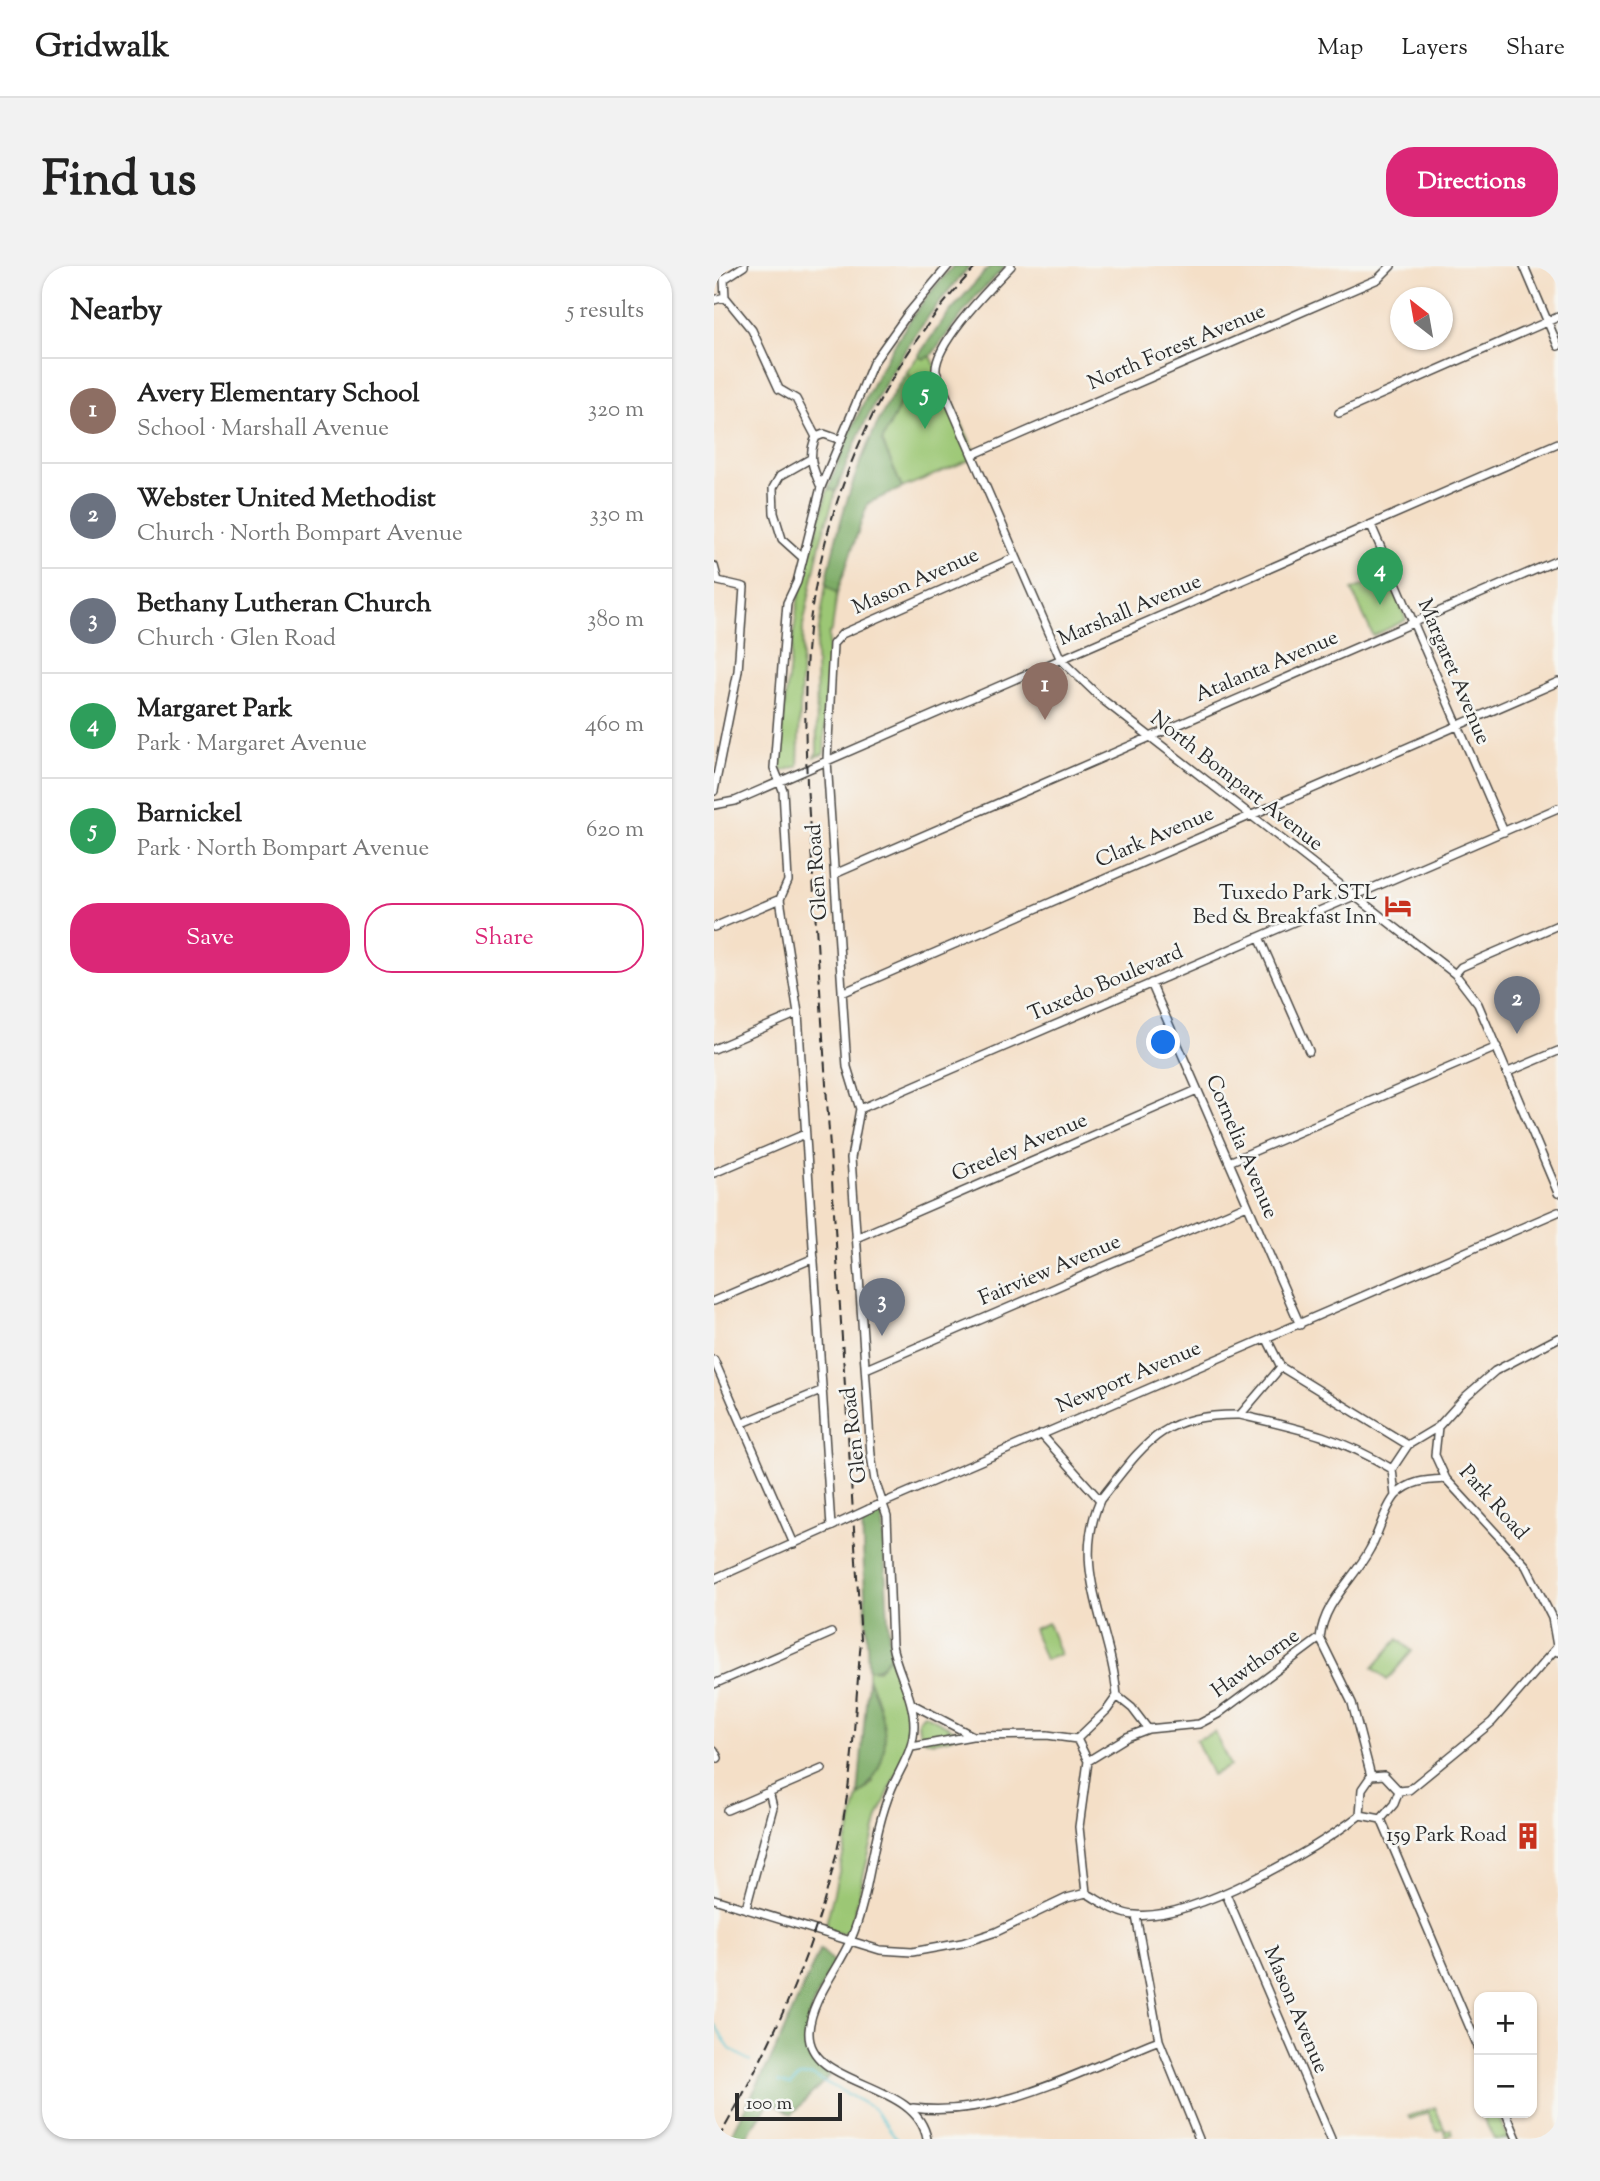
<!DOCTYPE html>
<html lang="en">
<head>
<meta charset="utf-8">
<style>
	:root { --surface:#fff; --page:#f2f2f2; --text:#222; --muted:#767676; --line:#e0e0e0; --accent:#db2777 }
	body { margin:0; font-family:"Sorts Mill Goudy",serif; background:var(--page); color:var(--text) }
	.controls { position:absolute; right:21px; bottom:21px; display:grid; overflow:hidden; border-radius:14px; box-shadow:0 2px 5px #0004 }
	.controls button { width:63px; height:63px; display:grid; place-items:center; padding:0; border:0; border-bottom:2px solid var(--line); background:var(--surface); color:var(--text); font:35px sans-serif }
	.compass { position:absolute; left:676px; top:21px; width:63px; height:63px; border-radius:50%; background:var(--surface); box-shadow:0 2px 5px #0004; rotate:329deg }
	.scale { position:absolute; left:21px; bottom:18px; width:107px; box-sizing:border-box; padding-left:7px; border:4px solid #2b2b2b; border-top:0; font-size:19px; line-height:24px; white-space:nowrap; color:#2b2b2b; -webkit-text-stroke:5px #f6f6f2; paint-order:stroke }
	.you { position:absolute; left:450px; top:777px; width:24px; height:24px; margin:-18px; border:5px solid #fff; border-radius:50%; background:#1a73e8; box-shadow:0 0 0 10px #1a73e833 }
	.badge { display:grid; place-items:center; width:46px; height:46px; border-radius:50%; background:var(--accent); color:#fff; font-size:23px; font-weight:700 }
	.pin { position:absolute; translate:-50% -58px; filter:drop-shadow(0 2px 4px #0008) }
	.pin::after { content:''; position:absolute; top:37px; width:24px; height:21px; background:inherit; clip-path:polygon(0 0,100% 0,50% 100%) }
	.list { margin:0; padding:0; list-style:none }
	h2 { display:flex; justify-content:space-between; align-items:center; height:91px; margin:0; padding:0 28px; font-size:30px }
	h2 small { font-size:23px; font-weight:400; color:var(--muted) }
	.list li { display:grid; grid-template-columns:46px 1fr auto; gap:21px; align-items:center; box-sizing:border-box; height:105px; padding:0 28px; border-top:2px solid var(--line) }
	.list b { display:block; font-size:26px; white-space:nowrap }
	.list p { margin:0; font-size:23px; white-space:nowrap; color:var(--muted) }
	.list em { font-size:23px; font-style:normal; color:var(--muted) }
	.actions { display:flex; gap:14px; padding:21px 28px }
	.actions a { flex:1; padding:16px 0; border:2px solid var(--accent); border-radius:28px; text-align:center; font-size:24px; color:var(--accent) }
	.actions .main { background:var(--accent); color:#fff }
	.map { position:relative; flex:none; width:844px; height:1873px; overflow:hidden; border-radius:28px }
	header { display:flex; align-items:center; gap:42px; box-sizing:border-box; height:98px; padding:0 35px; background:var(--surface); border-bottom:2px solid var(--line) }
	header strong { font-size:33px }
	nav { display:flex; gap:38px; margin-inline-start:auto; font-size:24px }
	.intro { display:flex; align-items:center; justify-content:space-between; box-sizing:border-box; height:168px; padding:0 42px }
	h1 { margin:0; font-size:49px }
	.button { padding:18px 32px; border-radius:28px; background:var(--accent); color:#fff; font-size:24px; font-weight:700 }
	main { display:flex; gap:42px; padding:0 42px }
	aside { flex:1; background:var(--surface); border-radius:28px; box-shadow:0 2px 5px #0004 }
	.map>svg:first-child { display:block }
	.green { fill:#9cc774; stroke:#647950; stroke-width:2 }
	.forest { fill:#7dac66; stroke:#546c48; stroke-width:2 }
	.lines { fill:none; stroke-linecap:round; stroke-linejoin:round }
	.stream { stroke:#55c1ce; stroke-width:2 }
	.minor-casing { stroke:#494642; stroke-width:10 }
	.minor { stroke:#fff; stroke-width:7 }
	.rail { stroke:#2b2b2b; stroke-width:2; stroke-dasharray:10 5; stroke-linecap:butt }
	.minor-bridge-casing { stroke:#494642; stroke-width:10; stroke-linecap:butt }
	.minor-bridge { stroke:#fff; stroke-width:7 }
	.labels { text-anchor:middle; dominant-baseline:central; stroke-width:5; stroke-linejoin:round; paint-order:stroke }
	.street-label { font-size:21px; fill:#2b2b2b; stroke:#f6f6f2 }
	.poi-label { font-size:21px; fill:#2b2b2b; stroke:#f6f6f2; text-anchor:end }
</style>
</head>
<body>
<header>
<strong>Gridwalk</strong>
<nav><a>Map</a><a>Layers</a><a>Share</a></nav>
</header>
<div class="intro"><h1>Find us</h1><a class="button">Directions</a></div>
<main>
<aside>
<h2>Nearby<small>5 results</small></h2>
<ul class="list">
<li><span class="badge" style="background:#8d6e63">1</span><div><b>Avery Elementary School</b><p>School · Marshall Avenue</p></div><em>320 m</em></li>
<li><span class="badge" style="background:#6b7280">2</span><div><b>Webster United Methodist</b><p>Church · North Bompart Avenue</p></div><em>330 m</em></li>
<li><span class="badge" style="background:#6b7280">3</span><div><b>Bethany Lutheran Church</b><p>Church · Glen Road</p></div><em>380 m</em></li>
<li><span class="badge" style="background:#2e9e5b">4</span><div><b>Margaret Park</b><p>Park · Margaret Avenue</p></div><em>460 m</em></li>
<li><span class="badge" style="background:#2e9e5b">5</span><div><b>Barnickel</b><p>Park · North Bompart Avenue</p></div><em>620 m</em></li>
</ul>
<div class="actions"><a class="main">Save</a><a>Share</a></div>
</aside>
<div class="map">
<svg width="844" height="1873" viewBox="0 0 844 1873">
	<rect width="100%" height="100%" fill="#f6f6f2"/>
	<filter id="ink" filterUnits="userSpaceOnUse"><feTurbulence type="fractalNoise" baseFrequency=".0143" numOctaves="2"/><feDisplacementMap in="SourceGraphic" scale="14" xChannelSelector="R" yChannelSelector="G"/><feConvolveMatrix kernelMatrix="1 2 1 2 8 2 1 2 1" color-interpolation-filters="sRGB"/></filter>
	<filter id="wash" filterUnits="userSpaceOnUse"><feTurbulence type="fractalNoise" baseFrequency=".00686" numOctaves="4" result="noise"/><feDisplacementMap in="SourceGraphic" scale="28" xChannelSelector="R" yChannelSelector="G"/><feGaussianBlur stdDeviation="1.57" result="paint"/><feColorMatrix in="noise" values="0 0 0 0 0 0 0 0 0 0 0 0 0 0 0 0 0 1.4 0 .05"/><feComposite in="paint" operator="in"/></filter>
	<g filter="url(#wash)">
		<rect width="100%" height="100%" fill="#f4dfc7"/>
		<path class="green" d="M 204,90 L 209,93 L 217,90 L 263,191 L 188,222 L 168,175 L 199,112 L 192,107 Z
			M 114,223 L 122,225 L 106,277 L 89,360 L 84,500 L 69,505 L 65,501 L 65,484 L 84,334 Z
			M 675,308 L 692,354 L 659,370 L 638,324 Z
			M 112,318 L 123,327 L 118,364 L 115,368 L 110,488 L 100,491 L 103,486 L 102,382 Z
			M 334,1357 L 346,1388 L 331,1394 L 319,1363 Z
			M 684,1373 L 698,1385 L 673,1414 L 659,1402 Z
			M 176,1389 L 195,1444 L 195,1478 L 164,1551 L 136,1664 L 127,1668 L 111,1662 L 144,1530 L 159,1516 L 162,1430 L 154,1412 L 154,1403 L 164,1404 Z
			M 210,1448 L 245,1466 L 245,1469 C 223,1477 204,1483 204,1454 Z
			M 501,1466 L 516,1500 L 498,1509 L 482,1474 Z
			M 721,1841 L 731,1865 L 737,1863 L 739,1868 L 732,1871 L 729,1863 L 723,1865 L 714,1846 L 697,1853 L 695,1850 Z
			M 767,1847 L 783,1847 L 794,1873 L 780,1873 Z"/>
		<path class="forest" d="M 239,0 L 256,0 C 195,66 153,141 122,225 L 114,223 C 144,142 179,65 239,0 Z
			M 276,0 L 292,0 L 262,30 L 217,90 L 209,93 L 204,90 L 233,49 Z
			M 192,107 L 199,112 L 168,175 L 188,222 L 154,237 L 123,327 L 112,318 C 126,245 151,170 192,107 Z
			M 168,1247 L 176,1389 C 168,1399 169,1404 154,1403 L 148,1255 Z
			M 154,1412 C 174,1457 182,1494 144,1530 Z
			M 106,1683 L 120,1696 C 102,1733 72,1777 116,1809 L 78,1848 L 62,1838 L 54,1839 L 31,1873 L 15,1873 L 59,1789 Z"/>
		<g class="lines">
			<path class="stream" d="M 0,1758 L 16,1783 L 36,1795
				M 65,1816 L 76,1819 L 87,1810 L 98,1809 L 159,1842 L 183,1873"/>
		</g>
	</g>
	<g filter="url(#ink)">
		<g class="lines">
			<defs>
				<path id="minor" d="M 30,0 L 10,13 L 11,31 L 38,64 L 65,123 L 82,133 L 102,171
					M 297,0 C 278,20 219,78 222,106 L 347,394 L 389,434 L 741,708 L 764,738 L 844,927
					M 810,0 L 844,80
					M 0,34 L 11,31
					M 625,147 L 844,51
					M 258,189 L 664,13 L 677,0
					M 107,221 C 99,203 93,190 102,171 L 110,168 L 127,174
					M 657,259 L 790,566
					M 88,291 L 68,273 L 60,247 L 59,222 L 66,210 L 96,193
					M 0,300 L 4,315 L 30,321 L 24,405 L 0,525
					M 0,539 L 21,535 L 844,177
					M 123,607 L 844,294
					M 0,661 L 66,633
					M 545,671 L 595,785
					M 741,708 L 747,701 L 844,659
					M 437,717 L 586,1059
					M 128,727 L 844,416
					M 0,783 L 84,747
					M 794,806 L 844,785
					M 146,843 L 844,542
					M 515,896 L 783,781
					M 0,907 L 91,868
					M 142,972 L 483,824
					M 0,1035 L 100,992
					M 0,1094 L 80,1278
					M 567,1101 L 694,1179 L 724,1161 L 751,1131 L 781,1105 L 844,1072
					M 152,1103 L 533,939
					M 526,1149 C 587,1163 623,1170 678,1203
					M 29,1157 L 109,1124
					M 724,1161 L 721,1189 L 732,1213 L 812,1300 L 838,1352 L 844,1386
					M 327,1168 L 386,1234 C 356,1304 397,1360 403,1430 L 418,1442 L 434,1463
					M 678,1203 L 694,1179
					M 678,1203 L 681,1230
					M 386,1234 C 432,1176 447,1148 526,1149 L 567,1101 L 553,1073
					M 155,1243 L 844,946
					M 117,1261 L 84,747 L 66,633 L 74,615 L 69,524 L 60,502 L 73,337 L 83,316 L 107,221 L 159,97 L 193,49 L 234,0
					M 0,1313 L 121,1259
					M 606,1372 L 638,1437 L 657,1510
					M 0,1418 L 117,1367
					M 198,1438 L 259,1470 L 333,1469 L 363,1473 L 393,1444 L 403,1430
					M 363,1473 L 374,1495 L 365,1561 L 372,1627
					M 198,1481 L 258,1470
					M 0,1484 L 4,1492
					M 374,1495 L 413,1471 L 434,1463 L 485,1458 L 504,1448 L 606,1372 C 610,1335 639,1315 656,1283 C 665,1267 670,1243 682,1229 C 697,1214 713,1214 732,1213
					M 685,1525 L 695,1524 L 778,1456 L 844,1380
					M 13,1544 L 108,1503
					M 646,1549 L 648,1523 L 657,1510 L 670,1509 L 685,1525
					M 646,1549 L 667,1553
					M 667,1553 L 765,1783
					M 667,1553 L 680,1538 L 685,1525
					M 372,1627 C 387,1635 403,1648 421,1649 C 478,1655 601,1584 646,1549
					M 512,1628 L 617,1873
					M 0,1633 L 166,1684 L 198,1686 L 248,1677 L 282,1666 L 353,1632 L 372,1627
					M 32,1642 L 59,1541 L 55,1525
					M 422,1650 L 445,1774 L 485,1873
					M 199,1842 C 282,1853 368,1804 445,1774
					M 792,1847 L 803,1873
					M 213,1873 C 203,1813 92,1822 95,1765 C 97,1733 125,1702 137,1673 C 157,1626 157,1572 177,1524 C 186,1502 200,1485 200,1460 C 200,1431 183,1407 178,1379 L 173,1250 L 161,1215 L 157,1189 L 137,892 L 146,843 L 133,801 L 113,494 L 119,378 L 128,368 L 302,291"/>
			</defs>
			<use href="#minor" class="minor-casing"/>
			<use href="#minor" class="minor"/>
			<path class="rail" d="M 4,1873 C 63,1771 112,1661 131,1543 C 140,1487 142,1430 147,1374 L 93,517 C 91,459 89,399 98,341 C 117,216 174,92 263,0"/>
			<defs>
				<path id="minor-bridge" d="M 125,1257 L 155,1243"/>
			</defs>
			<use href="#minor-bridge" class="minor-bridge-casing"/>
			<use href="#minor-bridge" class="minor-bridge"/>
		</g>
	</g>
	<defs>
		<symbol id="hotel-bare" viewBox="-9 -9 18 18"><path d="M-6-4.5h1.5V1H6V5H4.5V3h-9V5H-6ZM-4 0a1.8 1.8 0 1 1 3.6 0ZM.5 0V-2.5h3Q6-2.5 6 0Z" fill="#c8321e" stroke="#f6f6f2" stroke-width="2.5" paint-order="stroke"/></symbol>
		<symbol id="building-bare" viewBox="-9 -9 18 18"><path d="M-4-6H4V6H1V3H-1V6H-4ZM-2.5-4.3h1.7v1.8h-1.7ZM.8-4.3h1.7v1.8H.8ZM-2.5-1h1.7V.8h-1.7ZM.8-1h1.7V.8H.8Z" fill="#c8321e" stroke="#f6f6f2" stroke-width="2.5" paint-order="stroke"/></symbol>
	</defs>
	<g fill-rule="evenodd">
		<use href="#hotel-bare" x="665" y="621" width="38" height="38"/>
		<use href="#building-bare" x="795" y="1551" width="38" height="38"/>
	</g>
	<g class="labels">
		<g class="street-label">
			<text transform="translate(463 82) rotate(-23)">North Forest Avenue</text>
			<text transform="translate(202 316) rotate(-24)">Mason Avenue</text>
			<text transform="translate(416 345) rotate(-23)">Marshall Avenue</text>
			<text transform="translate(553 401) rotate(-23)">Atalanta Avenue</text>
			<text transform="translate(739 406) rotate(67)">Margaret Avenue</text>
			<text transform="translate(522 516) rotate(38)">North Bompart Avenue</text>
			<text transform="translate(441 572) rotate(-23)">Clark Avenue</text>
			<text transform="translate(104 606) rotate(-94)">Glen Road</text>
			<text transform="translate(392 718) rotate(-23)">Tuxedo Boulevard</text>
			<text transform="translate(527 881) rotate(67)">Cornelia Avenue</text>
			<text transform="translate(306 882) rotate(-23)">Greeley Avenue</text>
			<text transform="translate(336 1005) rotate(-23)">Fairview Avenue</text>
			<text transform="translate(415 1112) rotate(-23)">Newport Avenue</text>
			<text transform="translate(141 1169) rotate(-97)">Glen Road</text>
			<text transform="translate(779 1237) rotate(48)">Park Road</text>
			<text transform="translate(542 1398) rotate(-36)">Hawthorne</text>
			<text transform="translate(581 1744) rotate(67)">Mason Avenue</text>
		</g>
		<g class="poi-label">
			<text x="663" y="628">Tuxedo Park STL<tspan x="663" dy="24">Bed &amp; Breakfast Inn</tspan></text>
			<text x="793" y="1570">159 Park Road</text>
		</g>
	</g>
</svg>
<div class="controls">
<button>+</button>
<button>−</button>
</div>
<svg class="compass" viewBox="-18 -18 36 36"><path d="M0-13l5 13h-10z" fill="#e53935"/><path d="M0 13l5-13h-10z" fill="#767676"/></svg>
<div class="scale">100 m</div>
<div class="you"></div>
<div class="pin badge" style="left:331px;top:454px;background:#8d6e63">1</div>
<div class="pin badge" style="left:803px;top:768px;background:#6b7280">2</div>
<div class="pin badge" style="left:168px;top:1070px;background:#6b7280">3</div>
<div class="pin badge" style="left:666px;top:339px;background:#2e9e5b">4</div>
<div class="pin badge" style="left:211px;top:163px;background:#2e9e5b">5</div>
</div>
</main>
</body>
</html>
